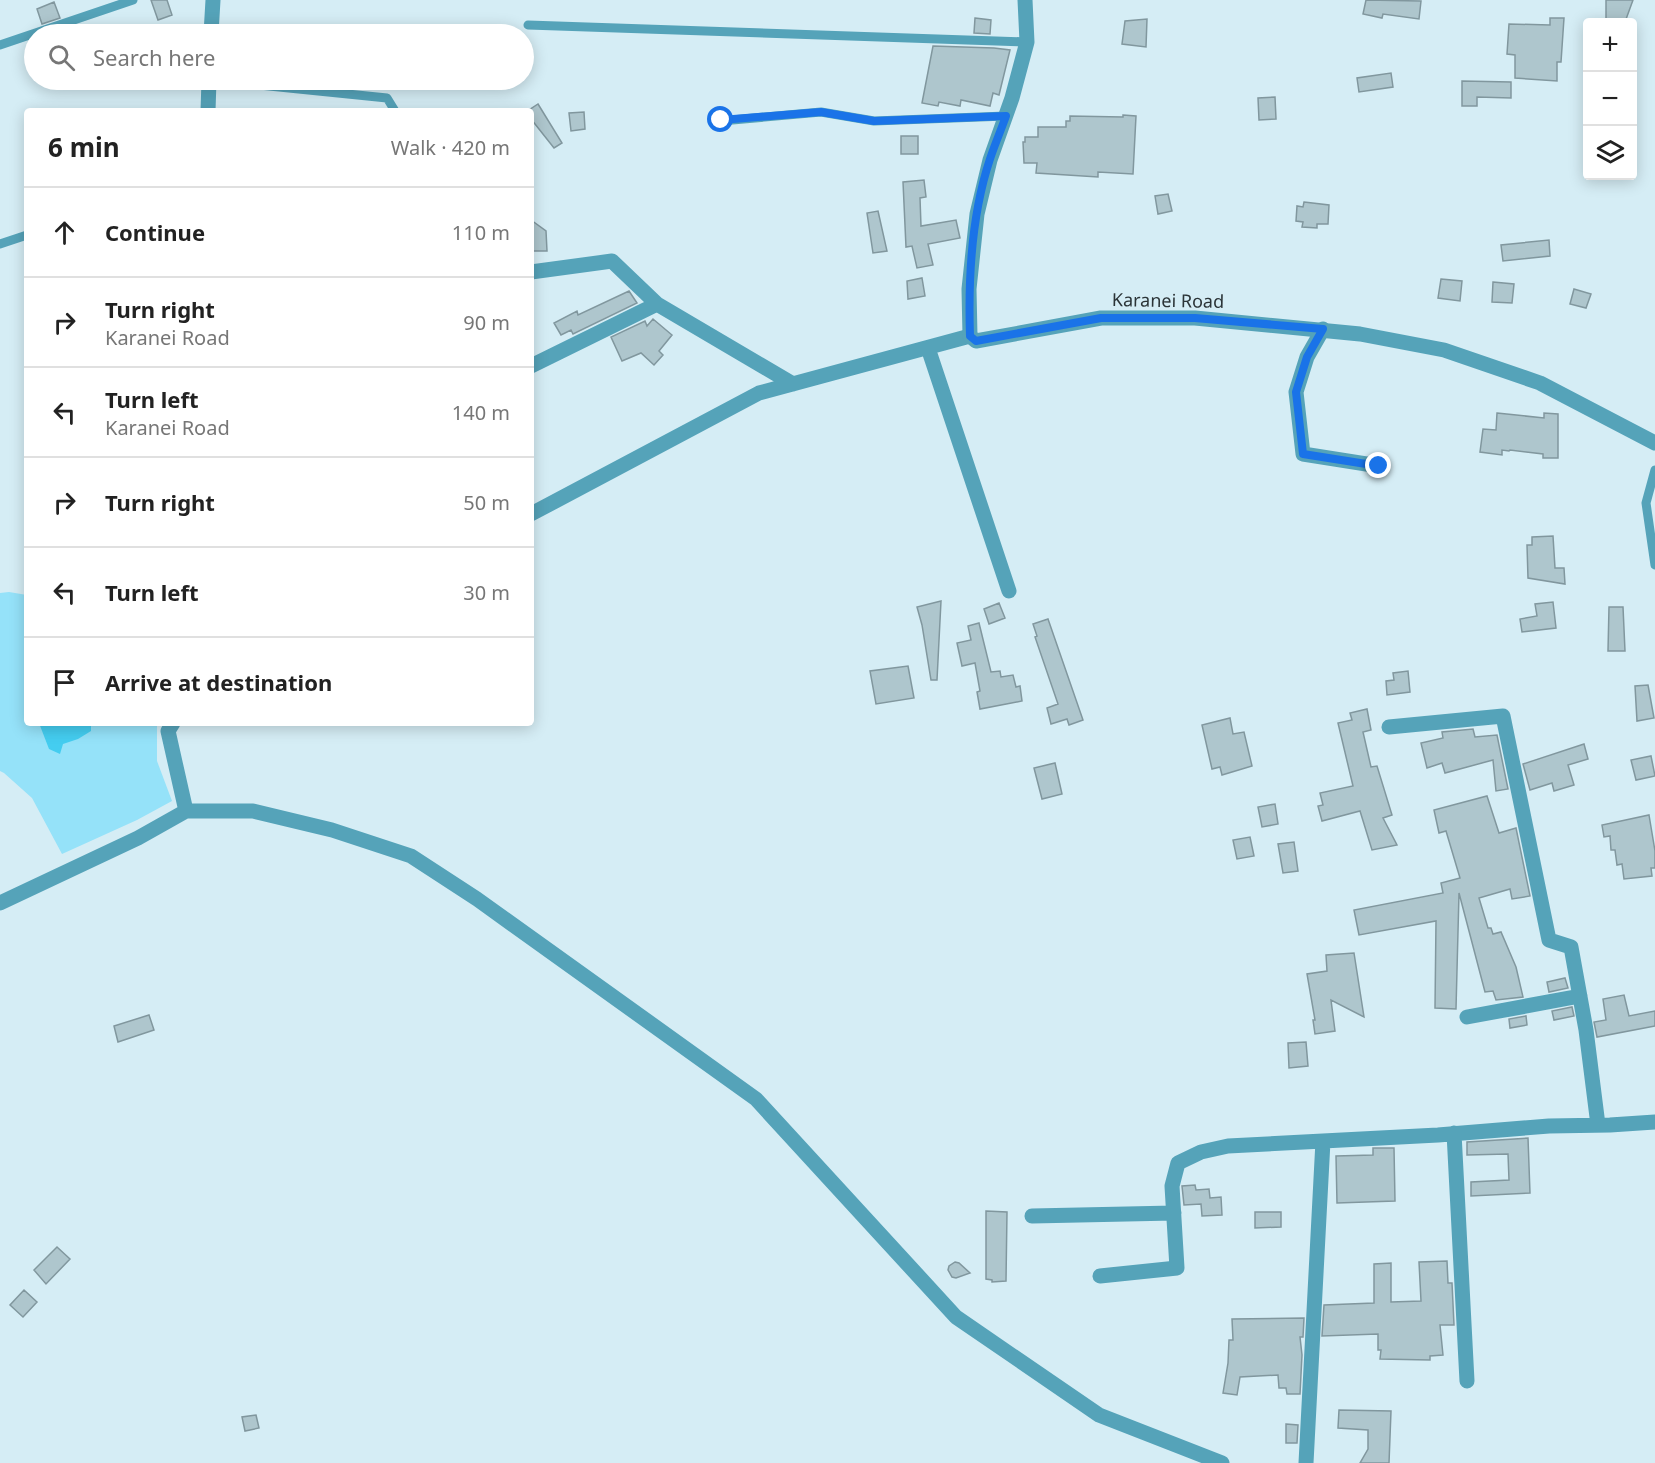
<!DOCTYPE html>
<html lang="en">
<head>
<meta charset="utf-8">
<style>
	:root { --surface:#fff; --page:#f2f2f2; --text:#222; --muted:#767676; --line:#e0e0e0 }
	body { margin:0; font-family:"Noto Sans",sans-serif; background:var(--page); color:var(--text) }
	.controls { position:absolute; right:18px; top:18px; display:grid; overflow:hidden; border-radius:6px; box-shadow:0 3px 15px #0003 }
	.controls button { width:54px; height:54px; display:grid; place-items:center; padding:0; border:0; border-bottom:2px solid var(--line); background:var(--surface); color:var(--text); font:30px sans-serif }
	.stop { position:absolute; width:18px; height:18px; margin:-14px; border:4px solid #1a73e8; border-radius:50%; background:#fff }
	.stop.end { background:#1a73e8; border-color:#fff; box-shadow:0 2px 6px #0008 }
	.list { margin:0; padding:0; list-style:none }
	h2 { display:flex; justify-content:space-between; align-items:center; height:78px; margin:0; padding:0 24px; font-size:26px }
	h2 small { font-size:20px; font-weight:400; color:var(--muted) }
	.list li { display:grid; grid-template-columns:39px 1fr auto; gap:18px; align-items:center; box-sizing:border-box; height:90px; padding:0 24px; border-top:2px solid var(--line) }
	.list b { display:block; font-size:22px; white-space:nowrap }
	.list p { margin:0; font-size:20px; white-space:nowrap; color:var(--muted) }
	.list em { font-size:20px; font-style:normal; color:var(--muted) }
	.icon { flex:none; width:33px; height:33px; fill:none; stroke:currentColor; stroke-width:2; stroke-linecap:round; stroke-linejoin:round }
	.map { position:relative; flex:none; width:1655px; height:1463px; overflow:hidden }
	.search { position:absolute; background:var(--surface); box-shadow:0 3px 15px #0003; left:24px; top:24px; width:510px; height:66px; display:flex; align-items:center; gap:15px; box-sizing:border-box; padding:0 21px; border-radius:33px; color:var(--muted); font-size:22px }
	.panel { position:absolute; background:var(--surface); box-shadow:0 3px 15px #0003; left:24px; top:108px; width:510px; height:618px; border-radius:6px }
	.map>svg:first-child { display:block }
	.green { fill:#95e2f9 }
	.water { fill:#44cdf0 }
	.building { fill:#aec6cd; stroke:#81979e; stroke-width:1.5 }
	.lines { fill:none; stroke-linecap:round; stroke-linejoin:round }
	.service { stroke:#55a3b9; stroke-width:9 }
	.minor { stroke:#55a3b9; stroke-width:15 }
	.tertiary { stroke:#55a3b9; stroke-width:15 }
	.route { stroke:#1a73e8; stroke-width:8 }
	.labels { text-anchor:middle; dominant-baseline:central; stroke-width:4.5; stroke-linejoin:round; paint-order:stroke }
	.street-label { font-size:18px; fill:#2b3437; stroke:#d5edf5 }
</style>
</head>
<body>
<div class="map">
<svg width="1655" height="1463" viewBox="0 0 1655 1463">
	<rect width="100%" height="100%" fill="#d5edf5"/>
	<path class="green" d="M 9,592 L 27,595 L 27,723 L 157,723 L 157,761 L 172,801 L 137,820 L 62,854 L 32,798 L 4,773 L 0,771 L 0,593 Z"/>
	<path class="water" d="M 39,723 L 91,723 L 91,731 L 78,739 L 63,744 L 60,754 L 49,749 Z"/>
	<path class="building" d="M 151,0 L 167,0 L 172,15 L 158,20 Z
		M 1366,0 L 1421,1 L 1419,19 L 1383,14 L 1382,18 L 1363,14 Z
		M 1606,0 L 1633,0 L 1625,22 L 1606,22 Z
		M 54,2 L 60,18 L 42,24 L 37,9 Z
		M 975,18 L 991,20 L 990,34 L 974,33 Z
		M 1550,18 L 1564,18 L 1561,62 L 1557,62 L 1557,81 L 1515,78 L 1515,55 L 1507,54 L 1509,24 L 1550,25 Z
		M 1147,19 L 1146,47 L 1122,44 L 1125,21 Z
		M 933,46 L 994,48 L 1010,50 L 999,95 L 993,93 L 990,106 L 961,100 L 960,106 L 939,102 L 938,106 L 922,103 Z
		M 1391,73 L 1393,87 L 1359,92 L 1357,78 Z
		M 1462,81 L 1511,82 L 1511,98 L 1477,97 L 1477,106 L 1462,106 Z
		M 1275,97 L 1276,119 L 1259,120 L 1258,98 Z
		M 538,104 L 562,143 L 554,148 L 531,119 L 531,111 L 529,110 Z
		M 584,112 L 585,129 L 571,131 L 569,113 Z
		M 1123,115 L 1136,116 L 1133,174 L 1098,172 L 1098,177 L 1036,173 L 1037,163 L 1024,163 L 1023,142 L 1025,142 L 1025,137 L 1038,137 L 1038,127 L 1066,127 L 1066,121 L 1070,121 L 1070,116 L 1123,117 Z
		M 901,136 L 918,136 L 918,154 L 901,154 Z
		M 924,180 L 926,197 L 920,198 L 921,226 L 956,220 L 960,238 L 928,244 L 933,265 L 917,268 L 912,246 L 906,247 L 903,182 Z
		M 1168,194 L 1172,211 L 1158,214 L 1155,196 Z
		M 1304,202 L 1329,205 L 1328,224 L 1317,224 L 1317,228 L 1302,227 L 1303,222 L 1296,221 L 1297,206 L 1303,207 Z
		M 878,211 L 887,251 L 873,253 L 867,213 Z
		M 531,220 L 546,231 L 547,251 L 531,251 Z
		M 1549,240 L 1550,256 L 1503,261 L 1501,245 Z
		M 922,278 L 925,296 L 908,299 L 907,281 Z
		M 1441,279 L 1462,281 L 1460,301 L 1438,298 Z
		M 1493,282 L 1514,284 L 1512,303 L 1492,302 Z
		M 1574,289 L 1591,294 L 1586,308 L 1570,304 Z
		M 629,291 L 637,303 L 573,334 L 571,330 L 561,335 L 554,323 L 577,311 L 578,315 Z
		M 653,319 L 672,335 L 659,351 L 663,355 L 654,365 L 641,353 L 622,361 L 611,337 L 645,321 L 647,326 Z
		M 1497,413 L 1544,418 L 1544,413 L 1558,414 L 1558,458 L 1543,458 L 1543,454 L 1510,450 L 1509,451 L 1502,450 L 1502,455 L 1480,452 L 1483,429 L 1496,430 Z
		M 1553,536 L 1555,568 L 1564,568 L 1565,584 L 1528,578 L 1527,545 L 1532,545 L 1532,537 Z
		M 941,601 L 937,680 L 931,680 L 922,625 L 917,607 Z
		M 1553,602 L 1556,628 L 1522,632 L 1520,619 L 1537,616 L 1535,604 Z
		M 999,603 L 1005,618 L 989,624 L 984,609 Z
		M 1609,607 L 1623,607 L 1625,651 L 1608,651 Z
		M 1048,619 L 1083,720 L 1069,725 L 1067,719 L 1051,724 L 1047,708 L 1058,704 L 1035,637 L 1037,636 L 1033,624 Z
		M 979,623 L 991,672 L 1000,671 L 1001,677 L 1013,675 L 1016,687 L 1020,686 L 1022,701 L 980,709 L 977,692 L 980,691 L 975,663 L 962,666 L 957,643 L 971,640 L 968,626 Z
		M 908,666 L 914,698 L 876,704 L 870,671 Z
		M 1408,671 L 1410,692 L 1387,695 L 1386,681 L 1394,680 L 1393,673 Z
		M 1648,685 L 1654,718 L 1637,721 L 1635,686 Z
		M 1367,709 L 1371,730 L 1363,732 L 1371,767 L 1377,766 L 1392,815 L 1383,818 L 1397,845 L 1372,850 L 1360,811 L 1322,821 L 1318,806 L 1323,805 L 1320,793 L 1353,786 L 1338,723 L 1352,720 L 1350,713 Z
		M 1230,718 L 1233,734 L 1244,732 L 1252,766 L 1222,775 L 1220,767 L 1212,769 L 1202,725 Z
		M 1473,729 L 1475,737 L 1497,735 L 1508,789 L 1496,791 L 1493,760 L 1445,773 L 1442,763 L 1427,768 L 1421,743 L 1443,738 L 1442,732 Z
		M 1584,744 L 1588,759 L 1568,765 L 1574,785 L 1554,791 L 1552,783 L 1530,790 L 1523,764 Z
		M 1651,756 L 1655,776 L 1636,780 L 1631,760 Z
		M 1055,763 L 1062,794 L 1042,799 L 1034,768 Z
		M 1487,796 L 1499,833 L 1516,828 L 1530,896 L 1512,899 L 1510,889 L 1479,898 L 1488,928 L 1491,928 L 1493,934 L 1501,932 L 1516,967 L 1523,997 L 1496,1000 L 1493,991 L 1485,992 L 1459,893 L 1456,1009 L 1435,1008 L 1436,921 L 1359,935 L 1354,910 L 1443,893 L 1441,883 L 1460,878 L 1446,831 L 1439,833 L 1434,810 Z
		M 1275,804 L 1278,824 L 1262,827 L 1258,807 Z
		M 1649,815 L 1655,851 L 1655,868 L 1651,868 L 1652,876 L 1624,879 L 1622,864 L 1617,865 L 1615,850 L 1611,850 L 1610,836 L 1604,837 L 1602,825 Z
		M 1250,837 L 1254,856 L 1237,859 L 1233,840 Z
		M 1294,842 L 1298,871 L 1283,873 L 1278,844 Z
		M 1354,953 L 1364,1017 L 1331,1000 L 1335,1031 L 1315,1034 L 1313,1020 L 1315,1020 L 1307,974 L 1327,971 L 1326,955 Z
		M 1565,978 L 1568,988 L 1549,992 L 1547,982 Z
		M 1624,995 L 1629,1016 L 1655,1011 L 1655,1026 L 1597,1037 L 1594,1022 L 1606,1020 L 1603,999 Z
		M 1572,1007 L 1574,1016 L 1554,1020 L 1552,1011 Z
		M 149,1015 L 154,1030 L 118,1042 L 114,1026 Z
		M 1526,1016 L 1527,1025 L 1510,1028 L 1509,1019 Z
		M 1306,1042 L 1308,1066 L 1289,1068 L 1288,1043 Z
		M 1528,1138 L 1530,1193 L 1471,1196 L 1471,1182 L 1509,1180 L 1508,1154 L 1467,1155 L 1467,1142 Z
		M 1373,1148 L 1394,1148 L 1395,1201 L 1337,1203 L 1336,1156 L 1373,1155 Z
		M 1195,1185 L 1196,1190 L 1209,1189 L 1210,1198 L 1221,1197 L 1222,1215 L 1202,1216 L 1201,1204 L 1184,1205 L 1182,1186 Z
		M 986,1211 L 1007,1212 L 1006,1281 L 992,1282 L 992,1280 L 986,1279 Z
		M 1255,1212 L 1281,1212 L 1281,1227 L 1255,1228 Z
		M 57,1247 L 70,1259 L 46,1284 L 34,1270 Z
		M 1447,1261 L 1448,1283 L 1452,1283 L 1454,1325 L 1440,1325 L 1443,1355 L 1430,1356 L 1430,1360 L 1380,1359 L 1381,1350 L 1378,1350 L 1378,1334 L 1322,1336 L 1324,1305 L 1374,1303 L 1374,1264 L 1391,1263 L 1391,1302 L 1421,1301 L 1419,1262 Z
		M 955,1262 L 959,1263 L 970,1273 L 956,1278 L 952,1277 L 948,1270 L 949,1266 Z
		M 24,1290 L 37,1302 L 23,1317 L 10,1305 Z
		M 1304,1318 L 1303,1337 L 1300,1337 L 1302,1355 L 1300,1394 L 1287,1394 L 1286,1388 L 1279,1388 L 1278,1375 L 1240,1377 L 1237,1395 L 1223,1393 L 1228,1363 L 1229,1340 L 1233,1340 L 1232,1319 Z
		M 1339,1410 L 1391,1411 L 1389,1463 L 1360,1463 L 1368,1449 L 1368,1430 L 1338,1428 Z
		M 256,1415 L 259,1428 L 245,1431 L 242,1417 Z
		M 1286,1424 L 1298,1425 L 1297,1443 L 1286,1443 Z"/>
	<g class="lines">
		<path class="service" d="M 528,25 L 1027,42
			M 0,45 L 133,0
			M 210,80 L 387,98 L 395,111
			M 721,121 L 821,112 L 874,121 L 1006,116
			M 0,244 L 27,235
			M 1655,470 L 1646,503 L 1655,565"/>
		<path class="minor" d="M 211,34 L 213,0
			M 208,111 L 209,80
			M 531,272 L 612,261 L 657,304 L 793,384
			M 1323,329 L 1307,357 L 1296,392 L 1303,454 L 1379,466
			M 928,348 L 1009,591
			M 531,366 L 657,304
			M 531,514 L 759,393 L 970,336
			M 173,723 L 168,731 L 186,811
			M 1389,727 L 1503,716 L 1549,940 L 1571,947 L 1586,1030 L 1598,1125
			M 0,903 L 138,838 L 186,811 L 253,811 L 332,830 L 411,856 L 477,899 L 756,1099 L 956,1317 L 1099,1415 L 1222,1463
			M 1467,1017 L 1580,996
			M 1454,1133 L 1467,1381
			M 1032,1216 L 1174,1213
			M 1100,1276 L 1177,1268 L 1172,1186 L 1178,1163 L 1201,1152 L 1228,1146 L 1323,1141
			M 1306,1463 L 1323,1141 L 1438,1135 L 1549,1126 L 1610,1125 L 1655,1122"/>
		<path class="tertiary" d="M 1025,0 L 1027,42 L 1012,98 L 990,160 L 977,214 L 969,289 L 970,336 L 976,341 L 1101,318 L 1195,318 L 1360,334 L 1444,350 L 1540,383 L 1655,443"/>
	</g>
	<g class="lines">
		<path class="route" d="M 721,120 L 821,112 L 874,121 L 1006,116 C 1001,130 995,144 990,159 C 971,216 968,277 970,336 L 976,341 L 1101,318 L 1195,318 L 1323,329 L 1307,357 L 1296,392 L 1303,454 L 1379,466"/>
	</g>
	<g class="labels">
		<g class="street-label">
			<text transform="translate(1168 300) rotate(1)">Karanei Road</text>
		</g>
	</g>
</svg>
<div class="controls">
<button>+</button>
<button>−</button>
<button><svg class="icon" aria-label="layers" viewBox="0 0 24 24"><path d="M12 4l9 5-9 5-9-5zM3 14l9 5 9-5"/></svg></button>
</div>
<div class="stop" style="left:721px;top:120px"></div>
<div class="stop end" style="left:1379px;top:466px"></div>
<div class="search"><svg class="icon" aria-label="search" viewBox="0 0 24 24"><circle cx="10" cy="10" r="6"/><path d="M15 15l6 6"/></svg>Search here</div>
<section class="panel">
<h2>6 min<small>Walk · 420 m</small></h2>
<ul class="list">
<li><svg class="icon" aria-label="ahead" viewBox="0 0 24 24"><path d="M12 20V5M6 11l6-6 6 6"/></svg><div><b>Continue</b></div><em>110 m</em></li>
<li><svg class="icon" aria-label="right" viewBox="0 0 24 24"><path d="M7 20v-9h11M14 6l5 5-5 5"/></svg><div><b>Turn right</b><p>Karanei Road</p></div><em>90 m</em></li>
<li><svg class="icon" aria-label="left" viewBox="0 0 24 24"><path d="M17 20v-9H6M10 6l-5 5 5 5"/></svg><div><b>Turn left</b><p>Karanei Road</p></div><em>140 m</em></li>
<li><svg class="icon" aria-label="right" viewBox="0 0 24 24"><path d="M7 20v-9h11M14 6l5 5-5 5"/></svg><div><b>Turn right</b></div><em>50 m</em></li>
<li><svg class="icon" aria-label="left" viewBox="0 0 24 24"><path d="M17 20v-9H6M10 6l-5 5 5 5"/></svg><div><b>Turn left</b></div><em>30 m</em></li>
<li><svg class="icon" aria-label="arrive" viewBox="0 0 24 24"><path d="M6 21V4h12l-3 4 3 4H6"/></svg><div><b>Arrive at destination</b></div></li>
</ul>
</section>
</div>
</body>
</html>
